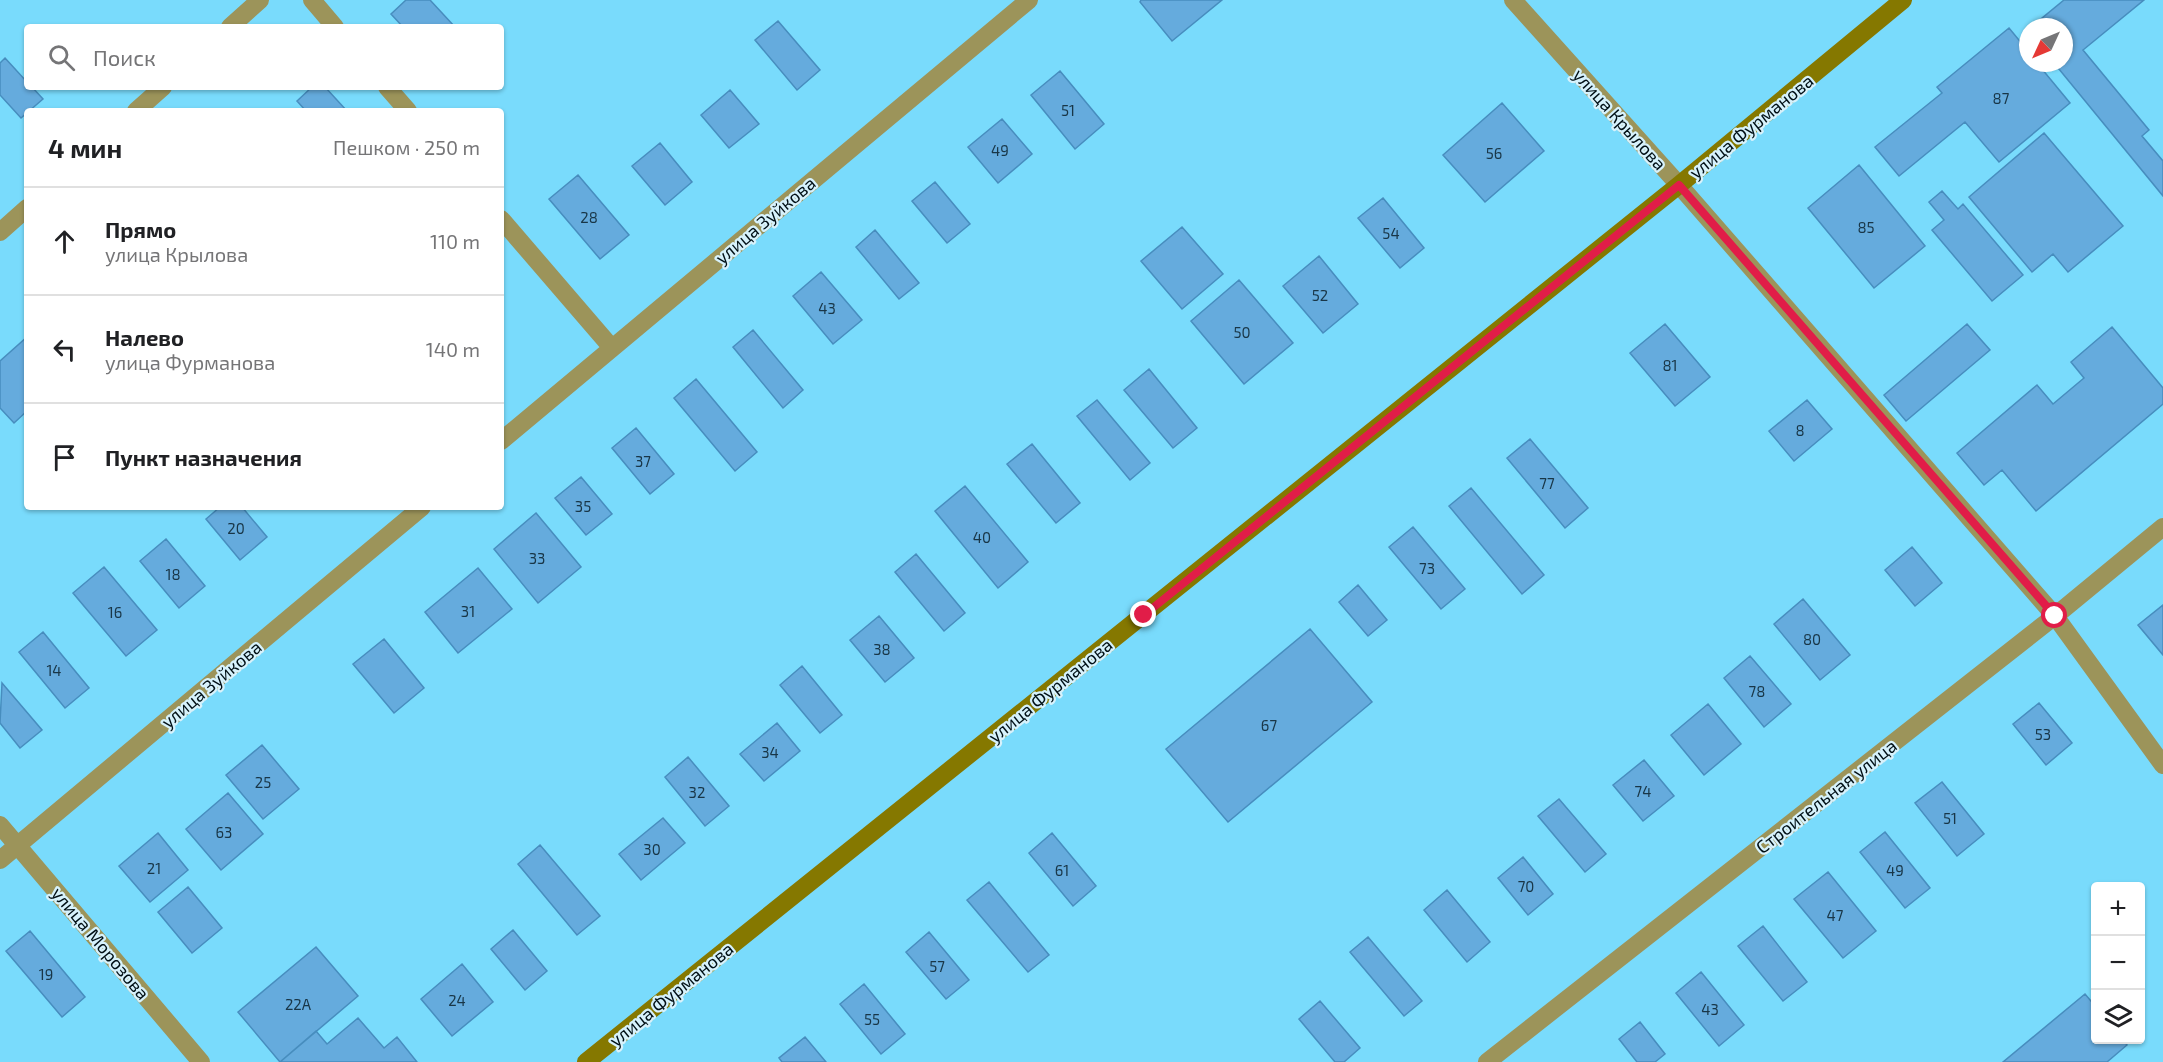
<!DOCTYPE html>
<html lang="ru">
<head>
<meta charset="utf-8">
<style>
	:root { --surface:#fff; --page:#f2f2f2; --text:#202124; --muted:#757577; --line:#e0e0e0 }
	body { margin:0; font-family:"Exo 2",sans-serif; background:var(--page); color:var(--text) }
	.controls { position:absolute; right:18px; bottom:18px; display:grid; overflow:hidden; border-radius:6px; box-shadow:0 2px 4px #0004 }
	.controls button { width:54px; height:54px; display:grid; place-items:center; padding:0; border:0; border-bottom:2px solid var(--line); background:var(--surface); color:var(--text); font:30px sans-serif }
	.compass { position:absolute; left:2019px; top:18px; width:54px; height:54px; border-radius:50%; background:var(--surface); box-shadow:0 2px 4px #0004; rotate:226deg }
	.stop { position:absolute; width:18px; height:18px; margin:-14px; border:4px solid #e11d48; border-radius:50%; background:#fff }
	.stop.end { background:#e11d48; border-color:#fff; box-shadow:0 2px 6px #0008 }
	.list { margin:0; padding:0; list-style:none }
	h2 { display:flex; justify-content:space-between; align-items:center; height:78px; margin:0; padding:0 24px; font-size:26px }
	h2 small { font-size:20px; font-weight:400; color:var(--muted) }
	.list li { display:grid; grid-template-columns:39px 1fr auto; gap:18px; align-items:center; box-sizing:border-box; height:108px; padding:0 24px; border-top:2px solid var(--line) }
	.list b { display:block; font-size:22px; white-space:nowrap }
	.list p { margin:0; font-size:20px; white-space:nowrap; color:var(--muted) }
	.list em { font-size:20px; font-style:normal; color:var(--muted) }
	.icon { flex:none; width:33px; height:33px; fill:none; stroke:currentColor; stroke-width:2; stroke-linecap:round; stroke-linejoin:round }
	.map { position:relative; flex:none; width:2163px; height:1062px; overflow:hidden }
	.search { position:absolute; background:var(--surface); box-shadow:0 2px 4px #0004; left:24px; top:24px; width:480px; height:66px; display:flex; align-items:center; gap:15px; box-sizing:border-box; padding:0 21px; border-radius:6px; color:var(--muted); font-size:22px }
	.panel { position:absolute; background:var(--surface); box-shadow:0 2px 4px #0004; left:24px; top:108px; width:480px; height:402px; border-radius:6px }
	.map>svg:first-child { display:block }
	.building { fill:#65abdd; stroke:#478dbe; stroke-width:1.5 }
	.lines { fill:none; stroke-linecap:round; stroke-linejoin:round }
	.street { stroke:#9c945a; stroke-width:18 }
	.secondary { stroke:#857800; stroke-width:18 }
	.route { stroke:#e11d48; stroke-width:8 }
	.labels { text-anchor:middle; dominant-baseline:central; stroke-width:4.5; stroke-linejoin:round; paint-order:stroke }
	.number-label { font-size:15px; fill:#193647 }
	.street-label { font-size:18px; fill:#000f15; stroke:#d7f2fc }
</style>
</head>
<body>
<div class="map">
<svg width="2163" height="1062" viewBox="0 0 2163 1062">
	<rect width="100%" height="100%" fill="#79dbfc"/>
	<path class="building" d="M 406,0 L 430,0 L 455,27 L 403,27 L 391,14 Z
		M 1141,0 L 1222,0 L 1172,41 L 1140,2 Z
		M 2064,0 L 2144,0 L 2083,50 L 2149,130 L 2142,136 L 2163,161 L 2163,196 L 2054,63 L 2064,63 L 2064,27 L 2031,27 Z
		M 778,21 L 820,70 L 797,90 L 755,40 Z
		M 2009,28 L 2028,51 L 2028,63 L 2037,63 L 2070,103 L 1999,162 L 1965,122 L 1899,176 L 1875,147 L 1942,93 L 1937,87 Z
		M 5,58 L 27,82 L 27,87 L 32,87 L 43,99 L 21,118 L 0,95 L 0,63 Z
		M 1060,71 L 1104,124 L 1075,149 L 1031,95 Z
		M 312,87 L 325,87 L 347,111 L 306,111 L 297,101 Z
		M 730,90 L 759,124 L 729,148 L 701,115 Z
		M 1502,103 L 1544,151 L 1485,202 L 1443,155 Z
		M 1002,119 L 1032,154 L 998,183 L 968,147 Z
		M 2044,133 L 2123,226 L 2068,272 L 2053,254 L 2032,272 L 1969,197 Z
		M 660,143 L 692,182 L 665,205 L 632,166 Z
		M 1859,165 L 1925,246 L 1874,288 L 1808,208 Z
		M 578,175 L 629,235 L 600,259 L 549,199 Z
		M 935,182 L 970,224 L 947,243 L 912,201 Z
		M 1942,191 L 1958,209 L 1963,204 L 2023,275 L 1992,301 L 1932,230 L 1944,220 L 1929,202 Z
		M 1383,198 L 1424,248 L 1400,268 L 1358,218 Z
		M 1182,227 L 1223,274 L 1182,309 L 1141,261 Z
		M 875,230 L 919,283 L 899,299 L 856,247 Z
		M 1319,256 L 1358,304 L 1323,333 L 1283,286 Z
		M 821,272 L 862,320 L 833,344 L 793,296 Z
		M 1239,280 L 1293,343 L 1244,384 L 1191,321 Z
		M 1665,324 L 1710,377 L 1675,406 L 1630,353 Z
		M 1967,324 L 1990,350 L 1906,421 L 1884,395 Z
		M 2112,327 L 2163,388 L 2163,404 L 2036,511 L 2002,470 L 1984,485 L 1957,453 L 2037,385 L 2053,404 L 2084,378 L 2071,362 Z
		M 753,330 L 803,390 L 783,408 L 733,347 Z
		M 27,337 L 27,411 L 14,423 L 0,408 L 0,361 Z
		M 1149,369 L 1197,428 L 1173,448 L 1124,390 Z
		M 696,379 L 757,452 L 735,471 L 674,398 Z
		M 1097,400 L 1150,463 L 1130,480 L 1077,416 Z
		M 1807,400 L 1832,429 L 1794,461 L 1769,431 Z
		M 636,428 L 674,474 L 650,494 L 612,448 Z
		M 1530,439 L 1588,508 L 1565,528 L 1507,458 Z
		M 1032,444 L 1080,503 L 1056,523 L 1007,464 Z
		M 581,477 L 612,514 L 586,535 L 555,498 Z
		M 965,486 L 1028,562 L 998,588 L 935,511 Z
		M 1471,488 L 1544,575 L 1522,594 L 1449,506 Z
		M 220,507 L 242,507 L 267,537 L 240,560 L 206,519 Z
		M 536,513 L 581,567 L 538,603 L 494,549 Z
		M 1413,527 L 1465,589 L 1441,609 L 1389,547 Z
		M 166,539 L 205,586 L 179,608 L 140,561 Z
		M 1912,547 L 1942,583 L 1915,606 L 1885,570 Z
		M 916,554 L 965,613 L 944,631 L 895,572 Z
		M 104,567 L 157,630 L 126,656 L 73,593 Z
		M 478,568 L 512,609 L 458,653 L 425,612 Z
		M 1358,585 L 1387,620 L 1368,636 L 1339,602 Z
		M 1803,599 L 1850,655 L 1820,680 L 1774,624 Z
		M 2163,605 L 2163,655 L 2138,625 Z
		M 879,616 L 914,658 L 885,682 L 850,640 Z
		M 1310,629 L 1372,702 L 1228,822 L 1166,749 Z
		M 43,632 L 89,688 L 65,708 L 19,652 Z
		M 384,639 L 424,688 L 394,713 L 353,664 Z
		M 1750,656 L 1791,704 L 1764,727 L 1724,678 Z
		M 802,666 L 842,715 L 820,733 L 780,685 Z
		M 2,683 L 42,730 L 20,748 L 0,723 Z
		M 2039,703 L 2072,743 L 2046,765 L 2013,724 Z
		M 1708,704 L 1741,744 L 1704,775 L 1671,735 Z
		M 777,723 L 800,751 L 764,781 L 740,754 Z
		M 262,745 L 299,789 L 263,819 L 226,775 Z
		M 688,757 L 729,806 L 705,826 L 665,777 Z
		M 1644,760 L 1674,796 L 1643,821 L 1613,785 Z
		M 1942,782 L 1984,834 L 1957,856 L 1915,803 Z
		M 228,793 L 263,834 L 221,870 L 186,829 Z
		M 1559,799 L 1606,854 L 1585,872 L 1538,816 Z
		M 663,818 L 685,843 L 641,880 L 619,854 Z
		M 1885,832 L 1930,888 L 1905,908 L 1860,852 Z
		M 158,833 L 188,870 L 150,902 L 119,866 Z
		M 1052,833 L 1096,886 L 1073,906 L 1029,853 Z
		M 540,845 L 600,916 L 577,935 L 518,864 Z
		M 1523,857 L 1553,894 L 1528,915 L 1498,878 Z
		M 1828,872 L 1876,931 L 1843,958 L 1794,899 Z
		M 989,882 L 1049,955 L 1028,972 L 967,900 Z
		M 188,887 L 222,928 L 192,953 L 158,912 Z
		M 1447,890 L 1490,942 L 1467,962 L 1424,910 Z
		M 1763,926 L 1807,982 L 1783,1001 L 1738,946 Z
		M 513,930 L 547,971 L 525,990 L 491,949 Z
		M 30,931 L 85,997 L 62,1017 L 6,951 Z
		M 929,932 L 969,980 L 946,999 L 906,952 Z
		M 1368,937 L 1422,1001 L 1404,1016 L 1350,952 Z
		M 316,947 L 358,996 L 280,1062 L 238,1012 Z
		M 462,964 L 493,1002 L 452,1036 L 421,999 Z
		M 1701,972 L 1744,1025 L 1719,1046 L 1676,993 Z
		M 864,984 L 905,1034 L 881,1054 L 840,1004 Z
		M 2085,994 L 2096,1007 L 2096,1040 L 2123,1040 L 2127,1045 L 2107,1062 L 2003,1062 Z
		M 1320,1001 L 1360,1048 L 1344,1062 L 1335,1062 L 1299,1019 Z
		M 358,1018 L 384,1048 L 397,1037 L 417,1062 L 280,1062 L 316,1031 L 327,1044 Z
		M 1640,1022 L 1665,1054 L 1655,1062 L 1637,1062 L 1619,1039 Z
		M 805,1037 L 826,1062 L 782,1062 L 779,1058 Z"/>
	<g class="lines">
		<path class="street" d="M 312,0 L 335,27
			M 1513,0 L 1679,185 L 2055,616 L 2163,765
			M 230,27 L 260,0
			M 387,87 L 408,111
			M 136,111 L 163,87
			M 501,219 L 612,348
			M 0,232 L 27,208
			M 501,441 L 1029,0
			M 0,825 L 201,1062
			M 0,860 L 422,507
			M 1487,1062 L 2055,616 L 2163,527"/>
		<path class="secondary" d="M 586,1062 L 1679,185 L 1903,0"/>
	</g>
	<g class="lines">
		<path class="route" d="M 1144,615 L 1679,185 L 2055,616"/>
	</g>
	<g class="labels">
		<g class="number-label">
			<text x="2001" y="98">87</text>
			<text x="1068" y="110">51</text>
			<text x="1000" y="150">49</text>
			<text x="1494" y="153">56</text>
			<text x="589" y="217">28</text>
			<text x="1866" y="227">85</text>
			<text x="1391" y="233">54</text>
			<text x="1320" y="295">52</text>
			<text x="827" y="308">43</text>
			<text x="1242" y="332">50</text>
			<text x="1670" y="365">81</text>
			<text x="1800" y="430">8</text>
			<text x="643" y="461">37</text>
			<text x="1547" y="483">77</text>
			<text x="583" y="506">35</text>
			<text x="236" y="528">20</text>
			<text x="982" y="537">40</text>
			<text x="537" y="558">33</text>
			<text x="1427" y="568">73</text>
			<text x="173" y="574">18</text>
			<text x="468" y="611">31</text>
			<text x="115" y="612">16</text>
			<text x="1812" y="639">80</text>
			<text x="882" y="649">38</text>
			<text x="54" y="670">14</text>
			<text x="1757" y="691">78</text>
			<text x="1269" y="725">67</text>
			<text x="2043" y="734">53</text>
			<text x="770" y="752">34</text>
			<text x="263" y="782">25</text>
			<text x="1643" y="791">74</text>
			<text x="697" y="792">32</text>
			<text x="1950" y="818">51</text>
			<text x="224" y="832">63</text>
			<text x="652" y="849">30</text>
			<text x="154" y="868">21</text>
			<text x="1062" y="870">61</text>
			<text x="1895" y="870">49</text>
			<text x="1526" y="886">70</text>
			<text x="1835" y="915">47</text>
			<text x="937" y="966">57</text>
			<text x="46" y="974">19</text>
			<text x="457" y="1000">24</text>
			<text x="298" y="1004">22А</text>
			<text x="1710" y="1009">43</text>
			<text x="872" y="1019">55</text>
		</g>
		<g class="street-label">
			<text transform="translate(1620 119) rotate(48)">улица Крылова</text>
			<text transform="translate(1751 126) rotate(-39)">улица Фурманова</text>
			<text transform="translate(765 220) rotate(-40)">улица Зуйкова</text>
			<text transform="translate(211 684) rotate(-40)">улица Зуйкова</text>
			<text transform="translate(1050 690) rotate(-39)">улица Фурманова</text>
			<text transform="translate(1826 796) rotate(-38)">Строительная улица</text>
			<text transform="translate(101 943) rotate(50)">улица Морозова</text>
			<text transform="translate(671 994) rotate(-39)">улица Фурманова</text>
		</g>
	</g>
</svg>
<div class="controls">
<button>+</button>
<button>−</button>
<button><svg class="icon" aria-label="layers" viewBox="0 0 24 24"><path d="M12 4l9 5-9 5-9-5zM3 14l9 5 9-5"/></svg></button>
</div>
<svg class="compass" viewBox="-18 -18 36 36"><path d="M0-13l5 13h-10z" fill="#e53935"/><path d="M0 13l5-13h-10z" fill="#757577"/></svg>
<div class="stop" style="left:2055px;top:616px"></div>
<div class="stop end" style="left:1144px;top:615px"></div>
<div class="search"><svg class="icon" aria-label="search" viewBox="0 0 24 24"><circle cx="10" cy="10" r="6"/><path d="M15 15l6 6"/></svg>Поиск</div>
<section class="panel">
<h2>4 мин<small>Пешком · 250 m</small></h2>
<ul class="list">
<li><svg class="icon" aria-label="ahead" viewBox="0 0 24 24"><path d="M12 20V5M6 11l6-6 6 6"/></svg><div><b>Прямо</b><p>улица Крылова</p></div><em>110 m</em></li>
<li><svg class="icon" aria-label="left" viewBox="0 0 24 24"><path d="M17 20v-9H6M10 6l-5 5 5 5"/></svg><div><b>Налево</b><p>улица Фурманова</p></div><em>140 m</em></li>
<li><svg class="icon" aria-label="arrive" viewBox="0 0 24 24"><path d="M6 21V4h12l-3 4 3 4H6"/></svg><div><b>Пункт назначения</b></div></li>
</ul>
</section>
</div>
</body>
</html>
